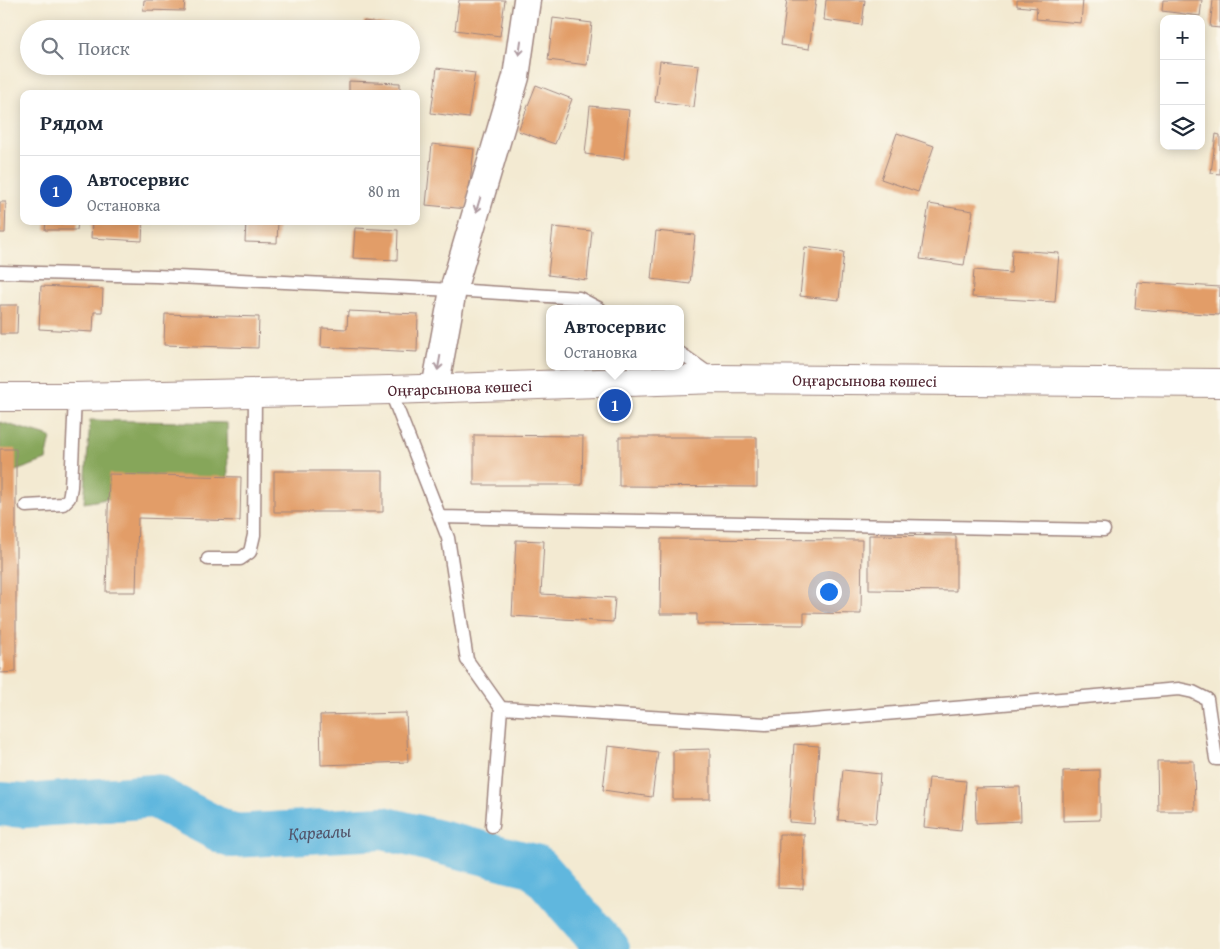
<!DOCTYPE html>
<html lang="ru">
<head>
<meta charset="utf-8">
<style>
	:root { --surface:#fff; --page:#f2f2f3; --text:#1f2937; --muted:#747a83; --line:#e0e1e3; --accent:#b5179e }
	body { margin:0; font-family:"Gentium Book Plus",serif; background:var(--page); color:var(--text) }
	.controls { position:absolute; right:15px; top:15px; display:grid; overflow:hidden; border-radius:10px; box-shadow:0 2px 12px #0003 }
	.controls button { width:45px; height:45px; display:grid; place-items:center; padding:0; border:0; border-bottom:1px solid var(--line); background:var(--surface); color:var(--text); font:25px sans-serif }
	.you { position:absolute; left:828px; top:591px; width:18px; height:18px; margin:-12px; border:4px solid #fff; border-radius:50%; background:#1a73e8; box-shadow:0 0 0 8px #1a73e833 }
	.badge { display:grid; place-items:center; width:32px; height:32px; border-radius:50%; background:var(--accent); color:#fff; font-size:16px; font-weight:700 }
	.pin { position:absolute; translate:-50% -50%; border:2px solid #fff; box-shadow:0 1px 5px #0006 }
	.popup { position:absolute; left:546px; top:305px; width:138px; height:65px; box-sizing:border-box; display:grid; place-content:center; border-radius:10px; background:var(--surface); filter:drop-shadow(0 1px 4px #0005); font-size:16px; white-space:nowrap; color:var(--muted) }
	.popup b { font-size:19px; color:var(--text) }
	.popup::after { content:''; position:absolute; left:50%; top:100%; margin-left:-10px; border:10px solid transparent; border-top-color:var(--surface) }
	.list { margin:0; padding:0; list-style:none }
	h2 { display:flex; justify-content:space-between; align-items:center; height:65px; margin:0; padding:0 20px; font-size:21px }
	h2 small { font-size:16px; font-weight:400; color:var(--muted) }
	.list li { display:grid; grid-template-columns:32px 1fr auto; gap:15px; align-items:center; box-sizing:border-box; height:70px; padding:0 20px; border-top:1px solid var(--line) }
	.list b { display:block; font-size:19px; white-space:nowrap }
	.list p { margin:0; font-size:16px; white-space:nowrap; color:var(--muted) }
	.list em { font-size:16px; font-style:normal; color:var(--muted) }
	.icon { flex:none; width:28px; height:28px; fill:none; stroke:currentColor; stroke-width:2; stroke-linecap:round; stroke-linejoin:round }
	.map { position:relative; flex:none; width:1220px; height:949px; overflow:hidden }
	.search { position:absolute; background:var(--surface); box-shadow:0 2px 12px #0003; left:20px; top:20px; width:400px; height:55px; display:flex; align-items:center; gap:12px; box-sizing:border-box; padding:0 18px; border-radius:28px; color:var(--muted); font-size:19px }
	.panel { position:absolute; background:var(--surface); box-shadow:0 2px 12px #0003; left:20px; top:90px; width:400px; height:135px; border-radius:10px }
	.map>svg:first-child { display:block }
	.forest { fill:#86a65a; stroke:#686242 }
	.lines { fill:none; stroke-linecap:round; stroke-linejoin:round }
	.river { stroke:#61b7de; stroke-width:44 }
	.building { fill:#e29d68 }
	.lane-casing { stroke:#9e847e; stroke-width:15 }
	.street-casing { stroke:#9e847e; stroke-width:29 }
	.secondary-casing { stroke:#9e847e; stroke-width:30 }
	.lane { stroke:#fff; stroke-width:12 }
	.street { stroke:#fff; stroke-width:26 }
	.secondary { stroke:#fff; stroke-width:28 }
	.oneway { stroke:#ae9aa0 }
	.labels { text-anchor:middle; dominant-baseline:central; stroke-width:4.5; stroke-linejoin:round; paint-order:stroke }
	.street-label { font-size:16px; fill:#4a1f2b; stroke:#fbf7ec }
	.water-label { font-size:18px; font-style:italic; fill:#52546a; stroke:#fbf7ec }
</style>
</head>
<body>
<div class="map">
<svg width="1220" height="949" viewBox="0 0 1220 949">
	<rect width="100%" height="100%" fill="#fbf7ec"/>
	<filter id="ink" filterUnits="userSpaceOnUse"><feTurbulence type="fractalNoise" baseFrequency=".02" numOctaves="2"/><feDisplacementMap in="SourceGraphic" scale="10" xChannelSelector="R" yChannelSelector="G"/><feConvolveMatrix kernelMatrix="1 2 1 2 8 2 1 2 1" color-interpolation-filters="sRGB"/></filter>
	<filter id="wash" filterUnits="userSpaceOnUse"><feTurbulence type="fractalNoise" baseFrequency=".0096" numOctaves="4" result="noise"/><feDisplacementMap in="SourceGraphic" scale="20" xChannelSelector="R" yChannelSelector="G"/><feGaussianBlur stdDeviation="1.12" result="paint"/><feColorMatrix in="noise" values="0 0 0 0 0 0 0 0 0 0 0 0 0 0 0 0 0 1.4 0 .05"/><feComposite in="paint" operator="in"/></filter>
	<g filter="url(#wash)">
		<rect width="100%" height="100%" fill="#f3ead2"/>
		<path class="forest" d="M 90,420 L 227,423 L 228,477 L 84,503 Z
			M 0,422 L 51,437 L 46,460 L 16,471 L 0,449 Z"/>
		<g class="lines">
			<path class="river" id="s1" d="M 0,804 L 25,806 L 154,796 L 231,836 L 383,828 L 535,866 L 608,949"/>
		</g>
		<g id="blocks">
			<path class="building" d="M 144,0 L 185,0 L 184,11 L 143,10 Z
				M 459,0 L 505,0 L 500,36 L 455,30 Z
				M 787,0 L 816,0 L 809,49 L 781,45 Z
				M 826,0 L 865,0 L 862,25 L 824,20 Z
				M 1017,0 L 1083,0 L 1081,23 L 1036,19 L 1037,8 L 1017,6 Z
				M 1163,0 L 1202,0 L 1200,16 L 1162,11 Z
				M 1213,0 L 1220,0 L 1220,28 L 1210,27 Z
				M 553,18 L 592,23 L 587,65 L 548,60 Z
				M 364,21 L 410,28 L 410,29 L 363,29 Z
				M 660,61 L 699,65 L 694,107 L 655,102 Z
				M 437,68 L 475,73 L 468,118 L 431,113 Z
				M 349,81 L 400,83 L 400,94 L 349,94 Z
				M 536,85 L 572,99 L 555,144 L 518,131 Z
				M 590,106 L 629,110 L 624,159 L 585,154 Z
				M 897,133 L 934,146 L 918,192 L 881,179 Z
				M 1216,134 L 1220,135 L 1220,174 L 1211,173 Z
				M 432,144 L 474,149 L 467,209 L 426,205 Z
				M 0,202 L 6,202 L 5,233 L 0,233 Z
				M 929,204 L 973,211 L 964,265 L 920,259 Z
				M 46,221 L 78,221 L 77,230 L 45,230 Z
				M 92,221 L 143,221 L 142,241 L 91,238 Z
				M 246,221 L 278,221 L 277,243 L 245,242 Z
				M 553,227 L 592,231 L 587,280 L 548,275 Z
				M 355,228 L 398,230 L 397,260 L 353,258 Z
				M 656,231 L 695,235 L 690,284 L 651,279 Z
				M 805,247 L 844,252 L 839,300 L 800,296 Z
				M 1012,250 L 1059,253 L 1055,302 L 972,297 L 974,270 L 1011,273 Z
				M 1137,282 L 1220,287 L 1219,315 L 1135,309 Z
				M 41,286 L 103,289 L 102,312 L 94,312 L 93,332 L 39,329 Z
				M 0,305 L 18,305 L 17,334 L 0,334 Z
				M 348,311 L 418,314 L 417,352 L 321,347 L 322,328 L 347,329 Z
				M 165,314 L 259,317 L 258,348 L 164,345 Z
				M 474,435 L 583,436 L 582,485 L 474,485 Z
				M 619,437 L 757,437 L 757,487 L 619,486 Z
				M 0,449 L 16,449 L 16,672 L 0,673 Z
				M 274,471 L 383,471 L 383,512 L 274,512 Z
				M 109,474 L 241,477 L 240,521 L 138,518 L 136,592 L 106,592 Z
				M 869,535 L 956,536 L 956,591 L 869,590 Z
				M 661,539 L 862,540 L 861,614 L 804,613 L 804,625 L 697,624 L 697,614 L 660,614 Z
				M 516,540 L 544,541 L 541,594 L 615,598 L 613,622 L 512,616 Z
				M 406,713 L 408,762 L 321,765 L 320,715 Z
				M 794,744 L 819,746 L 814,824 L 789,822 Z
				M 608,746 L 658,752 L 652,797 L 603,790 Z
				M 710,749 L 710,799 L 673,799 L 673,750 Z
				M 1157,761 L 1194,761 L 1195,811 L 1158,811 Z
				M 843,770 L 880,774 L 876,823 L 838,820 Z
				M 1100,770 L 1100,820 L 1063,821 L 1063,771 Z
				M 929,778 L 966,781 L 961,831 L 924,827 Z
				M 1020,787 L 1021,821 L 976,823 L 975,788 Z
				M 779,834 L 804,834 L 803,889 L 778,888 Z"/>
		</g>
	</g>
	<g filter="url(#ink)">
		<use href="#blocks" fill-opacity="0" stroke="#9e847e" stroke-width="1"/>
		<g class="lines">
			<defs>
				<path id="lane" d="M 0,272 L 156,276 L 453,290 L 579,298 L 600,309
					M 680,353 L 711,375
					M 390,390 L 448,538 L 467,660 L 501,708 L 766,724 L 1179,689 L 1193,692 L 1207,699 L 1216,759 L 1220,759
					M 26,506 L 63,504 L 69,498 L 71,487 L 75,397
					M 440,517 L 1104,530
					M 208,559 L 240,559 L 250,552 L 254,535 L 255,394
					M 492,826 L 501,708"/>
				<path id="street" d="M 435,389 L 453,290 L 516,77 L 527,0"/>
				<g id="secondary">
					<path id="s2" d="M 0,397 L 75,397 L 390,390 L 717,379 L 1220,383"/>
				</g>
			</defs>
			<use href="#lane" class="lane-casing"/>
			<use href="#street" class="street-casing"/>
			<use href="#secondary" class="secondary-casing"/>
			<use href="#lane" class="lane"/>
			<use href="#street" class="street"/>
			<use href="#secondary" class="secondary"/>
		</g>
		<defs><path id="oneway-shaft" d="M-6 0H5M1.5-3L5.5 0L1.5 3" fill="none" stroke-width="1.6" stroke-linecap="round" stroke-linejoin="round" transform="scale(1.25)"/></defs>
		<g class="oneway">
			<use href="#oneway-shaft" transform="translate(520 48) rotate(98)"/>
			<use href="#oneway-shaft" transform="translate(478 205) rotate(107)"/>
			<use href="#oneway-shaft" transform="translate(439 363) rotate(100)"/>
		</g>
	</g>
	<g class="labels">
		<g class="street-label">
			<text stroke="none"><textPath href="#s2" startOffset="865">Оңғарсынова көшесі</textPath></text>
			<text stroke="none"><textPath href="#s2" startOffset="460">Оңғарсынова көшесі</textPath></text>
		</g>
		<g class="water-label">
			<text stroke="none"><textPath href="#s1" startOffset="330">Қарғалы</textPath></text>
		</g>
	</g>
</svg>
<div class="controls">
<button>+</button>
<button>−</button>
<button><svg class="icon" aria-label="layers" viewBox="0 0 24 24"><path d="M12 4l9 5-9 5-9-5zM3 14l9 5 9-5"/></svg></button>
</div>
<div class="you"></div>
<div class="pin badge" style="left:615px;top:405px;background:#1a4fb4">1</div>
<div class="popup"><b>Автосервис</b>Остановка</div>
<div class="search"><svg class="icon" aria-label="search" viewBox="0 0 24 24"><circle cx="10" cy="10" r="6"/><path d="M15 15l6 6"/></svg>Поиск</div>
<section class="panel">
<h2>Рядом<small></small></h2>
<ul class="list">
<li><span class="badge" style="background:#1a4fb4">1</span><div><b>Автосервис</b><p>Остановка</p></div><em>80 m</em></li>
</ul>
</section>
</div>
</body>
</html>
